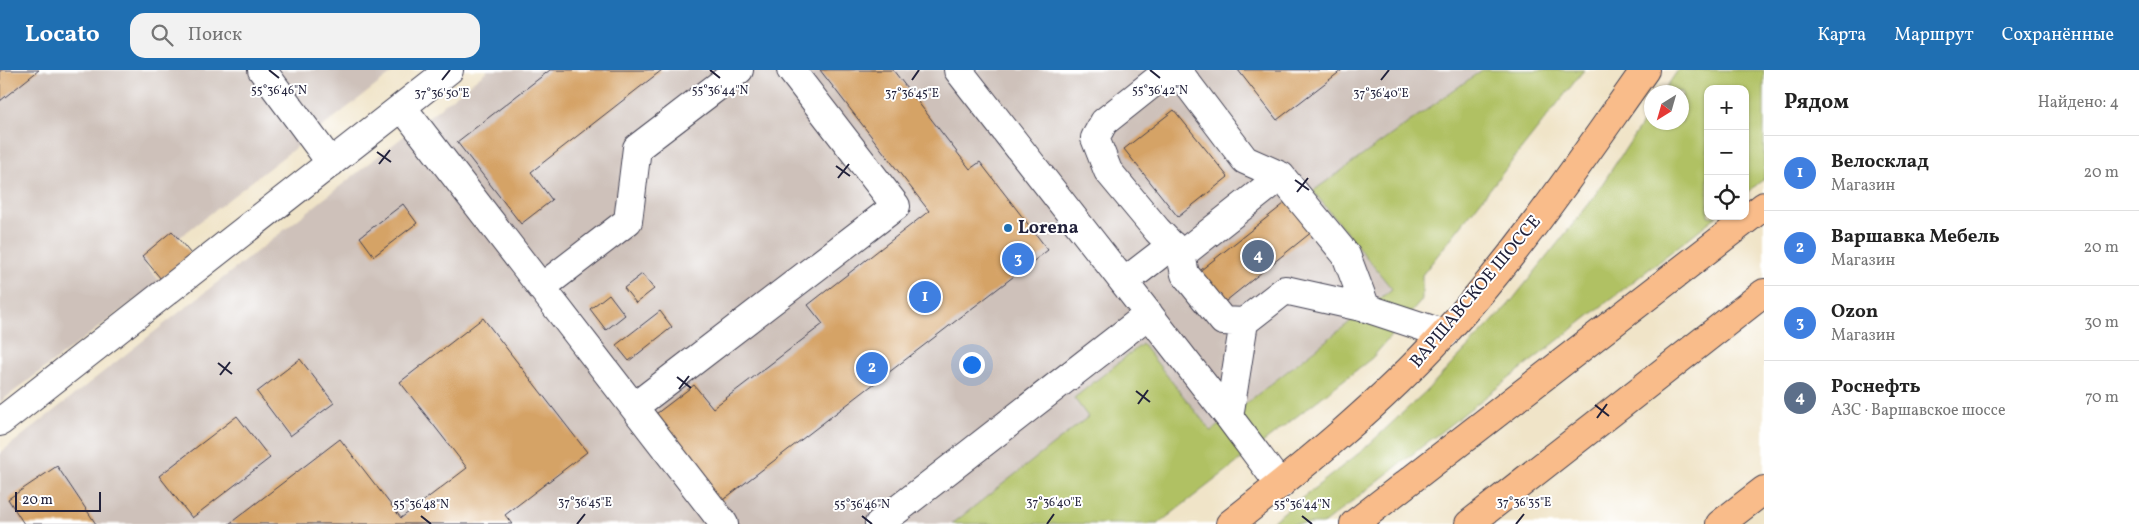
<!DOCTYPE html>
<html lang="ru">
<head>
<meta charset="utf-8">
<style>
	:root { --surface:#fff; --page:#f2f2f2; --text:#222; --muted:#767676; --line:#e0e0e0; --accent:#1f6fb2 }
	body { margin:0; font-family:Vollkorn,serif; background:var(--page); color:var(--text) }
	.controls { position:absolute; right:15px; top:15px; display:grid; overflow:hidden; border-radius:10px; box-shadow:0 1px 4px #0004 }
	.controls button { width:45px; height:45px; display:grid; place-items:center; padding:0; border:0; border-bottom:1px solid var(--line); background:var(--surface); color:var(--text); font:25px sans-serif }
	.compass { position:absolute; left:1644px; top:15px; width:45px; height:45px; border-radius:50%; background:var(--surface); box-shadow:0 1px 4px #0004; rotate:217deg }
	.scale { position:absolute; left:15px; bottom:12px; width:86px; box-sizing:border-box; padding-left:5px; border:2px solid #22223b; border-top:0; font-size:14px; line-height:18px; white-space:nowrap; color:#22223b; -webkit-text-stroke:4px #fff; paint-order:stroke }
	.you { position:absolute; left:971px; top:294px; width:18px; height:18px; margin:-12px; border:4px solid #fff; border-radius:50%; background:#1a73e8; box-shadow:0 0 0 8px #1a73e833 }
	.badge { display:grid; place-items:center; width:32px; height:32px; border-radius:50%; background:var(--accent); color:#fff; font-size:16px; font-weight:700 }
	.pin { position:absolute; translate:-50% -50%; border:2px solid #fff; box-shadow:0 1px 5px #0006 }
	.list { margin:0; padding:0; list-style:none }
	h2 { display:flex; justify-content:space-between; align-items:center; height:65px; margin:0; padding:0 20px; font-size:21px }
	h2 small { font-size:16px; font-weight:400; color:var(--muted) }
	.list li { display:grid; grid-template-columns:32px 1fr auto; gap:15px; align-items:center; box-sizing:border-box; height:75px; padding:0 20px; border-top:1px solid var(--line) }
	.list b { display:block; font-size:19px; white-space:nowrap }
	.list p { margin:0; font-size:16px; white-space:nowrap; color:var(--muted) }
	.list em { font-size:16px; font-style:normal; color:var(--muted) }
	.icon { flex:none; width:28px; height:28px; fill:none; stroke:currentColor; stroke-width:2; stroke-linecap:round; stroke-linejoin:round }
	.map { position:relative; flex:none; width:1764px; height:454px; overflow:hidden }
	header { display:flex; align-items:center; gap:30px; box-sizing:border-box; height:70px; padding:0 25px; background:var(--accent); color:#fff }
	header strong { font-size:24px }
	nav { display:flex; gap:28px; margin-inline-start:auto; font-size:18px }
	.search { width:350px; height:45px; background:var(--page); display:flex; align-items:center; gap:12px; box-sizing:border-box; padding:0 18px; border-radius:15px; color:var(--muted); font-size:19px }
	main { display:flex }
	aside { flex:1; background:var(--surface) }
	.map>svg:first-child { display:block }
	.industrial { fill:#cec1ba }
	.green { fill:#b0c164; stroke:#697250 }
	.building { fill:#d5a366 }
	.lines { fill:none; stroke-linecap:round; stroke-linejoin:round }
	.minor-casing { stroke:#413f50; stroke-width:30 }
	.major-casing { stroke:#413f50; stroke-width:30 }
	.minor { stroke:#fff; stroke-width:28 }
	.major { stroke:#f9bc8a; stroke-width:28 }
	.ticks { fill:none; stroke:#22223b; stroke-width:2 }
	.poi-dot { fill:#1f6fb2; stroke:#fff; stroke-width:2 }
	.labels { text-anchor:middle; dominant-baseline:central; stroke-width:4; stroke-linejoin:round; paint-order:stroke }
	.poi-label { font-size:18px; font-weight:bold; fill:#22223b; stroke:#fff; text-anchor:start }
	.street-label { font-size:18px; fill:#22223b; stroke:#fff }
	.ticks-label { font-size:12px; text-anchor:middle; fill:#22223b; stroke:#fff; stroke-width:4; stroke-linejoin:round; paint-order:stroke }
</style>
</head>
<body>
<header>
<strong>Locato</strong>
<div class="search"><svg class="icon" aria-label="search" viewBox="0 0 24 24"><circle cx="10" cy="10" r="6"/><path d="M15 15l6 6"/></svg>Поиск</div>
<nav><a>Карта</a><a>Маршрут</a><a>Сохранённые</a></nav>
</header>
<main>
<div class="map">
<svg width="1764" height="454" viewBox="0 0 1764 454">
	<rect width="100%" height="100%" fill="#fff"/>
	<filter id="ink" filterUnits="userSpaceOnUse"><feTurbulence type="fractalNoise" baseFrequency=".02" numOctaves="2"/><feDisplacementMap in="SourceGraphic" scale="10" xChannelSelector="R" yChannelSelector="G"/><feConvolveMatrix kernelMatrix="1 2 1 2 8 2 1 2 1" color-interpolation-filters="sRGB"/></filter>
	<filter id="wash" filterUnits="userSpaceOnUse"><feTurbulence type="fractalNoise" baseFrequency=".0096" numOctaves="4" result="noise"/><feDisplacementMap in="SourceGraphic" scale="20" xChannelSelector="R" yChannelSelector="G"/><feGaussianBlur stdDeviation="1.12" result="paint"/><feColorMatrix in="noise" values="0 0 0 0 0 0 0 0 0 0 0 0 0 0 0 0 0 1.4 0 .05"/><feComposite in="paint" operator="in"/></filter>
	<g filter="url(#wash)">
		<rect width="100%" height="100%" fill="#f0e4c8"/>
		<path class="industrial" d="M 0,0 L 396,0 L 145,194 L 160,211 L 0,332 Z
			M 488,0 L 1482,0 L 1314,121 L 1392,219 L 1210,361 L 1141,274 L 1074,328 L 1089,347 L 952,454 L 0,454 L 0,383 Z"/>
		<path class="green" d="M 1482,0 L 1584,0 L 1422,205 L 1422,230 L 1372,288 L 1158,454 L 952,454 L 1088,347 L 1074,328 L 1142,274 L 1211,361 L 1392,219 L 1313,121 Z
			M 1678,0 L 1764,0 L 1764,109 L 1745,124 L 1745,19 L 1708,19 L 1708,146 L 1717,146 L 1323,454 L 1269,454 L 1363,380 L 1426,321 L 1509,234 L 1589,134 L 1651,40 L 1652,52 L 1682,52 L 1682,22 L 1663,22 Z"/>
		<g id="blocks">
			<path class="building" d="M 0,0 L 39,0 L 0,31 Z
				M 550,0 L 662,0 L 531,102 L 552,130 L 521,154 L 457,72 Z
				M 820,0 L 893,0 L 970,99 L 980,92 L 1048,180 L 719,433 L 652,347 L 694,315 L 713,338 L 823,254 L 808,235 L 929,141 Z
				M 1238,0 L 1342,0 L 1277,50 Z
				M 1174,40 L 1228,107 L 1178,147 L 1124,79 Z
				M 1289,130 L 1313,161 L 1221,235 L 1196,204 Z
				M 403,134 L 417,153 L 374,186 L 360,167 Z
				M 172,161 L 191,184 L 161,209 L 142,186 Z
				M 642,204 L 654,219 L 636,233 L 624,218 Z
				M 609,224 L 625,245 L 606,260 L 590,239 Z
				M 660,241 L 672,257 L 629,291 L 616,275 Z
				M 483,248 L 587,382 L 505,445 L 512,454 L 229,454 L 340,369 L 401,448 L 467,398 L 400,312 Z
				M 300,289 L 334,333 L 290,366 L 257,322 Z
				M 237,346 L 270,388 L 192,448 L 159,406 Z
				M 57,396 L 96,454 L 24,454 L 8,429 Z"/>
		</g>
	</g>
	<g filter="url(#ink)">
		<use href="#blocks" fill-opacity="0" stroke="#413f50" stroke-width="1"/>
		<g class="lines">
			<defs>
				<path id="minor" d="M 262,0 L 331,93
					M 958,0 L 1229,347 L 1280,415
					M 402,37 L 724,454
					M 1281,106 L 1245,90 L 1180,4 L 1163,5 L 1104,52 L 1095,68 L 1108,101 L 1157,160 L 1181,185 L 1281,106 L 1346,185 L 1366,238
					M 1181,185 L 1185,204 L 1223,251 L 1244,252
					M 1124,212 L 1172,175
					M 542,217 L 628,151 L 637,78 L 739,0
					M 634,337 L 896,136 L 791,0
					M 1229,347 L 1244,252 L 1285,220 L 1366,238 L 1445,264
					M 0,352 L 449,0
					M 879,454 L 1149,244"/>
				<path id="major" d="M 1230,454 C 1305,395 1379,335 1444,264 C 1519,183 1581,90 1645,0
					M 1354,454 L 1764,136
					M 1469,454 L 1764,223
					M 1720,454 L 1764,420"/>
			</defs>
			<use href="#minor" class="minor-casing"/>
			<use href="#major" class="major-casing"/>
			<use href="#minor" class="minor"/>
			<use href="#major" class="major"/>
		</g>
	</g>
	<path class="ticks" d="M 269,0 L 279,8M 710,0 L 720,8M 1150,0 L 1160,8M 442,10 L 450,0M 912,10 L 919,0M 1381,10 L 1389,0M 377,82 L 391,92M 379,94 L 390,80M 836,96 L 850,106M 838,108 L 849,94M 1295,110 L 1309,120M 1297,122 L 1308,108M 218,293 L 232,304M 220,305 L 230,292M 677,307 L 691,318M 679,319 L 689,306M 1136,321 L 1150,332M 1138,334 L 1148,320M 1595,335 L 1609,346M 1597,348 L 1607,334M 421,446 L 431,454M 862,446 L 872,454M 1302,446 L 1312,454M 577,454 L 585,444M 1047,454 L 1054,444M 1516,454 L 1524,444"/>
	<circle class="poi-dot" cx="1008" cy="158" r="5"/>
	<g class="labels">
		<g class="poi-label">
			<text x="1018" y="158">Lorena</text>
		</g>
		<g class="street-label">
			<text transform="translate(1476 222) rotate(-50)">ВАРШАВСКОЕ ШОССЕ</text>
		</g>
	</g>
	<g class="ticks-label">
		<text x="720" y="24">55°36'44"N</text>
		<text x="1160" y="24">55°36'42"N</text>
		<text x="279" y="24">55°36'46"N</text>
		<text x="442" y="27">37°36'50"E</text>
		<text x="912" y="27">37°36'45"E</text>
		<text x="1381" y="27">37°36'40"E</text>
		<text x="585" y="436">37°36'45"E</text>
		<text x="1054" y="436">37°36'40"E</text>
		<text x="1524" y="436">37°36'35"E</text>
		<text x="421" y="438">55°36'48"N</text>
		<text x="862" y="438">55°36'46"N</text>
		<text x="1302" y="438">55°36'44"N</text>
	</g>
</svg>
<div class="controls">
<button>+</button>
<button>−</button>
<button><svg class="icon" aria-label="locate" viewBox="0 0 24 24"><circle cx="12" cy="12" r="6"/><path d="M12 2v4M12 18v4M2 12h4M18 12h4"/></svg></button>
</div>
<svg class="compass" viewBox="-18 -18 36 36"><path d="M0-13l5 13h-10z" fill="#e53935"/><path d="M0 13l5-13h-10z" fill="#767676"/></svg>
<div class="scale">20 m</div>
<div class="you"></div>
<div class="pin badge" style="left:925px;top:227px;background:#3f7fe0">1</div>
<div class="pin badge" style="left:872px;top:298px;background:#3f7fe0">2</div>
<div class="pin badge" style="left:1018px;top:189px;background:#3f7fe0">3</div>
<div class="pin badge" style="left:1258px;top:186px;background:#5c6f8a">4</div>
</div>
<aside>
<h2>Рядом<small>Найдено: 4</small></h2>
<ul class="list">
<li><span class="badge" style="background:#3f7fe0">1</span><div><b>Велосклад</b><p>Магазин</p></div><em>20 m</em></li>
<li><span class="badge" style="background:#3f7fe0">2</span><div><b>Варшавка Мебель</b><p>Магазин</p></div><em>20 m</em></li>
<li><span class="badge" style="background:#3f7fe0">3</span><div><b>Ozon</b><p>Магазин</p></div><em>30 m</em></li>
<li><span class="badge" style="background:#5c6f8a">4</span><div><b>Роснефть</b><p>АЗС · Варшавское шоссе</p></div><em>70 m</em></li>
</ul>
</aside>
</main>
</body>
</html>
